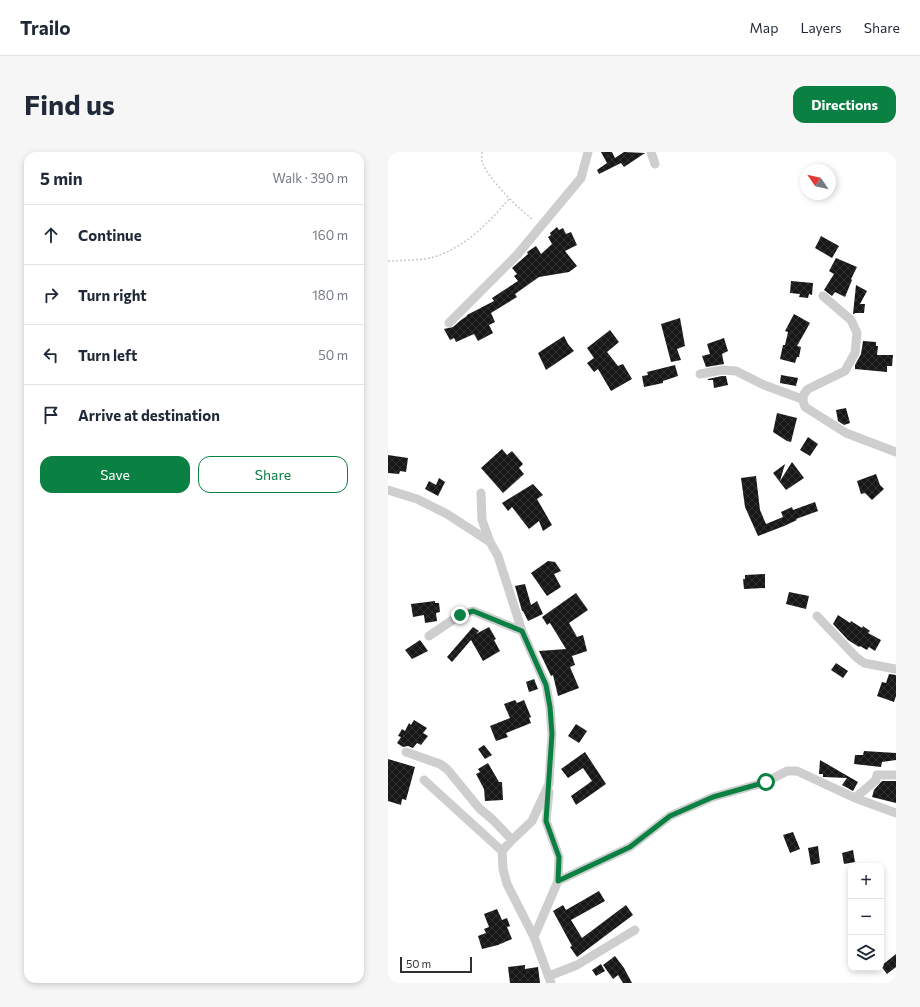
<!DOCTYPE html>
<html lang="en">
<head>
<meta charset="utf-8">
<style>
	:root { --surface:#fff; --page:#f6f6f7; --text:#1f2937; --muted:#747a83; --line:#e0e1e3; --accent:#0b8043 }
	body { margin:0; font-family:Commissioner,sans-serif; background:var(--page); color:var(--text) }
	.controls { position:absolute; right:12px; bottom:12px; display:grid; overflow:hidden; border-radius:8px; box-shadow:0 2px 6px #0003 }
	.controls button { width:36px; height:36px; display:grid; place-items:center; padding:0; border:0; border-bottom:1px solid var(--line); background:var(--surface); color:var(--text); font:20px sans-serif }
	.compass { position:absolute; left:412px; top:12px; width:36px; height:36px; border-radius:50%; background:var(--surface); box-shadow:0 2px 6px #0003; rotate:304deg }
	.scale { position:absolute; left:12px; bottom:10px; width:72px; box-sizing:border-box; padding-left:4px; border:2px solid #313131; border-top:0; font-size:11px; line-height:14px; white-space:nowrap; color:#313131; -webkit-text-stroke:3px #fff; paint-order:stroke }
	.stop { position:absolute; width:12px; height:12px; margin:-9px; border:3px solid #0b8043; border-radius:50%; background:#fff }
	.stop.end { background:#0b8043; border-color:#fff; box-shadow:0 1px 4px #0008 }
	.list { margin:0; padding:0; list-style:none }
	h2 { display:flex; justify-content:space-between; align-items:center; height:52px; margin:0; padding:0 16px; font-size:17px }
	h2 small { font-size:13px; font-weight:400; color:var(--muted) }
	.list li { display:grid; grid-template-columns:26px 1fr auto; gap:12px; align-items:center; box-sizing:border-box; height:60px; padding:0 16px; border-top:1px solid var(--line) }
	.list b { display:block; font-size:15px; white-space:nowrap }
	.list em { font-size:13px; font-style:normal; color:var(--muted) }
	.actions { display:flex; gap:8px; padding:12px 16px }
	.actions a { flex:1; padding:9px 0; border:1px solid var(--accent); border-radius:12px; text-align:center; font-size:14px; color:var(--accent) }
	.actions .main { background:var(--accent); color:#fff }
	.icon { flex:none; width:22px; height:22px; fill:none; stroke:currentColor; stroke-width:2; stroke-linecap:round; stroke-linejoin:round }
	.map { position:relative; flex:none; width:508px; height:831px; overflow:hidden; border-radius:12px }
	header { display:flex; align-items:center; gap:24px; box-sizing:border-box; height:56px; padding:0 20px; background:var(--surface); border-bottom:1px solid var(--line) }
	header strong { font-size:19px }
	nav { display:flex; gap:22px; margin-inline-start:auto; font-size:14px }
	.intro { display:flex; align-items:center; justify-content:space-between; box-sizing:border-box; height:96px; padding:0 24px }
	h1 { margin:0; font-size:28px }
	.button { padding:10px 18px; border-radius:12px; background:var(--accent); color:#fff; font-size:14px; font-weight:700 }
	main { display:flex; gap:24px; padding:0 24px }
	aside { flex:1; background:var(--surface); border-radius:12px; box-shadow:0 2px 6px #0003 }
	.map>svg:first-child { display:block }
	.building { fill:url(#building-cross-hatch) }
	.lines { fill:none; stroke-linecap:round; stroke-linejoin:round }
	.path { stroke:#c8c8c8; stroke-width:1.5; stroke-dasharray:2 2; stroke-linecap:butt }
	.minor { stroke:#cecece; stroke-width:9 }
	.route { stroke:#0b8043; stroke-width:5 }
</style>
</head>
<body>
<header>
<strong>Trailo</strong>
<nav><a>Map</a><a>Layers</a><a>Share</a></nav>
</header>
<div class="intro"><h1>Find us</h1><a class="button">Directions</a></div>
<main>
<aside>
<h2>5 min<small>Walk · 390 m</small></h2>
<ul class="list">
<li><svg class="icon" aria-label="ahead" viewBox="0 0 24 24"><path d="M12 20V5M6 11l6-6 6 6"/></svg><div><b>Continue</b></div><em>160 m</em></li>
<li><svg class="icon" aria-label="right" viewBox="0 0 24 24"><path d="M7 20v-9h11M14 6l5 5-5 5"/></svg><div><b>Turn right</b></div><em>180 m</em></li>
<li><svg class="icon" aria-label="left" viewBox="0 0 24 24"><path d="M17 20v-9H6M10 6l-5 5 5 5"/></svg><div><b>Turn left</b></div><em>50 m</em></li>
<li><svg class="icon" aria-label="arrive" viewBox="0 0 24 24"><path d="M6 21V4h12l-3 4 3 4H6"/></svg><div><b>Arrive at destination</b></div></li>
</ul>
<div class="actions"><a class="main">Save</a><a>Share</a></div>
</aside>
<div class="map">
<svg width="508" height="831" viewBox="0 0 508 831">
	<defs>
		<pattern id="building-cross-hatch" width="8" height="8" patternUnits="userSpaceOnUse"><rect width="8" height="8" fill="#181818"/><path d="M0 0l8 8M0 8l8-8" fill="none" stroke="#313131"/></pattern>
	</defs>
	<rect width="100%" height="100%" fill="#fff"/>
	<path class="building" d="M 213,0 L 224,0 L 227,6 L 236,0 L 257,1 L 236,15 L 233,11 L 211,22 L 209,18 L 219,11 Z
		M 169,75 L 171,78 L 175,76 L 178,82 L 183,80 L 189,93 L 177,99 L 189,114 L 181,120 L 151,125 L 127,142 L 129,145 L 103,161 L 107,170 L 101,173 L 105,181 L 90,189 L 86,182 L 68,190 L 66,186 L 62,188 L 56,177 L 65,175 L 73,168 L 79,164 L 79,163 L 106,149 L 104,146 L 130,129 L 126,124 L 129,122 L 124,116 L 140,102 L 139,100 L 148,94 L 153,102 L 164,92 L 160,85 L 163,83 L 162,81 Z
		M 433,84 L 451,94 L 444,106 L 427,96 Z
		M 448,106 L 469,115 L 463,127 L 464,128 L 457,145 L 447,140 L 444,144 L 436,138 L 446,122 L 441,119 Z
		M 403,129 L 425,131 L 424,143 L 421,142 L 420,146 L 411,145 L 412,142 L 402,141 Z
		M 468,133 L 479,139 L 472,152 L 477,152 L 476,161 L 467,161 L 466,162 L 465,162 Z
		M 406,162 L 422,171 L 409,194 L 413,195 L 411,205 L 409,205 L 407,211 L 392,207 L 395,193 L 397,193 L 400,180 L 397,179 Z
		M 292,166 L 297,194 L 289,197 L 293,208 L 283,210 L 273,172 Z
		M 222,178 L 231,190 L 219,200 L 230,214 L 235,212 L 244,227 L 223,239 L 210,217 L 206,220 L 199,211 L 206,206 L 199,196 Z
		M 176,184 L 180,192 L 186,199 L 158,218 L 150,201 Z
		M 336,186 L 340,199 L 334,202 L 336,212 L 318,215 L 314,204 L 322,202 L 319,192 Z
		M 475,189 L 488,190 L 488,194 L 490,194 L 489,203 L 505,203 L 504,214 L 499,214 L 499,220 L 467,217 L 467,213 L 473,202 Z
		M 287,213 L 290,224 L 275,229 L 275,231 L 256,235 L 254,224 L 260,223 L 259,220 Z
		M 393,223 L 410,226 L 408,234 L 392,231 Z
		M 334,224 L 338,224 L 340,233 L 326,236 L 325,228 L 320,228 L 320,227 Z
		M 458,256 L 462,271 L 456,273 L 450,269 L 448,258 Z
		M 389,261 L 409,266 L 403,290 L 399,289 L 385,280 Z
		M 420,285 L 430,292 L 422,304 L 412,298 Z
		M 114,297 L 119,303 L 124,299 L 135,312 L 131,316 L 136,322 L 115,341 L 93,316 Z
		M 0,303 L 20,306 L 18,320 L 12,319 L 11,322 L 0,321 Z
		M 404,310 L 416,326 L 398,338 L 385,321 L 397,312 L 392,329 Z
		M 488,322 L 492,333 L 496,337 L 484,348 L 477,341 L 473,342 L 469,329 Z
		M 368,324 L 372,358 L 378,372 L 395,365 L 393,360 L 404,355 L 405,358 L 427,350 L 430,359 L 408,367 L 409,368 L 396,374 L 370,384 L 357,355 L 353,326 Z
		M 51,326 L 57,330 L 50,344 L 37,337 L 41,329 L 48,333 Z
		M 145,332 L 155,343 L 149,347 L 164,373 L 155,379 L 151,369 L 141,377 L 124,355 L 120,359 L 114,351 Z
		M 160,409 L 167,410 L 173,419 L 166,422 L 173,435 L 159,444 L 143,421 Z
		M 377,422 L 377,436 L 356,437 L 355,427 L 357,427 L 357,423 Z
		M 137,432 L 143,453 L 149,449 L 155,462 L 140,469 L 135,459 L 134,459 L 127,434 Z
		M 401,440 L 421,444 L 418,457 L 398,452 Z
		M 188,441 L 200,458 L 181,471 L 189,485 L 195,483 L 199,499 L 184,504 L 187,513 L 182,515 L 191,536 L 170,544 L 165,523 L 163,524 L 151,499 L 178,497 L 162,471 L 159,473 L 154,465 Z
		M 47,449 L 47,451 L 51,451 L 52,460 L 48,461 L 49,469 L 37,471 L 36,463 L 25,465 L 23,452 Z
		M 450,463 L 462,471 L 463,469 L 474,476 L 475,474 L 482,479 L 480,481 L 493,488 L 487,499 L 481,495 L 479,498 L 472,494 L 471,495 L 460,488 L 445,472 Z
		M 85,475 L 91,479 L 88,482 L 101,475 L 108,487 L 106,488 L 112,499 L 95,509 L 83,488 L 64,510 L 59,505 Z
		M 32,488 L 40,499 L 24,507 L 17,498 Z
		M 448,511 L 460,519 L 455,526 L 443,518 Z
		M 501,522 L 508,523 L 508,544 L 506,550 L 489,544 L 494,530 L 498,531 Z
		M 146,527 L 150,537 L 141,540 L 138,530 Z
		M 127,548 L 129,551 L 136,548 L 143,565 L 141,566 L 143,571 L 118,581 L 120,585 L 108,589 L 102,574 L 122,566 L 116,552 Z
		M 26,568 L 39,576 L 35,581 L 40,584 L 33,593 L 29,591 L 25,596 L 20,594 L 15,595 L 9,591 L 13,585 L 10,584 L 14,577 L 17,579 L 21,571 L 23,573 Z
		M 188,572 L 199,579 L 191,591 L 180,584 Z
		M 96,593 L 104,603 L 97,607 L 90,597 Z
		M 476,599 L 508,601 L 508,608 L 494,610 L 493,615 L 466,612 L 467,603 L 475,603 Z
		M 197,600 L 218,632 L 188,653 L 183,644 L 204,629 L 195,616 L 180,626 L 173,617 Z
		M 0,607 L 27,615 L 18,648 L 14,647 L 13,653 L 0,649 Z
		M 432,608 L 470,630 L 465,639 L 454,633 L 459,626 L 435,625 L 435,622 L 431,622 Z
		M 100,611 L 111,630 L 114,630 L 115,648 L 97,649 L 96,637 L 88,622 L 92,620 L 90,617 Z
		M 494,629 L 508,629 L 508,651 L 484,645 L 486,638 Z
		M 405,680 L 412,697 L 402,701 L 395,683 Z
		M 430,694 L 432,711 L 423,713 L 420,696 Z
		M 465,698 L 467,710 L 456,712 L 454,701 Z
		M 211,739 L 217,749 L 183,768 L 194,786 L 238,753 L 245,763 L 189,805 L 182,795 L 184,794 L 165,759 L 175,753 L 178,758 Z
		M 109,757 L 114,768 L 119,766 L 122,774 L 119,775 L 124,787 L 110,793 L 94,797 L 90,784 L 98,781 L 96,777 L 101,775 L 96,762 Z
		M 508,802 L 508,815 L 499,822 L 493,814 Z
		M 227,804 L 236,816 L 244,831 L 235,831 L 230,823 L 225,827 L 215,813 Z
		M 213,812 L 217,819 L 208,824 L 204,818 Z
		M 137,813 L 137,817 L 150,815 L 152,831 L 122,831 L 120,815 Z"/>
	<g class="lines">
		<path class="path" d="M 94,0 C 94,4 93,9 95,12 C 103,30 130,56 145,68
			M 0,109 C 16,108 34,109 49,104 C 80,93 101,70 122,46"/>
		<path class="minor" d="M 263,0 L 267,12
			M 435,144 L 463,168 L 469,181 L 467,201 L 457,219 L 420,237 C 414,243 414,247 417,255 L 458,281 L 508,300
			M 61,171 L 129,103 L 193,26 L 200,0
			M 312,222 L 334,218 L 348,219 L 376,233 L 414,247
			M 0,338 L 29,347 L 59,362 L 102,390 L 110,404 L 134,479 L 158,533 L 162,555 L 164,582 L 161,632 L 144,669 L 124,688 L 114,699 L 115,717 L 119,732 L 146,785 L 163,831
			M 93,341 L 94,368 L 102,390
			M 429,464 L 468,505 L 476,511 L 508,517
			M 41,484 L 72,463 L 85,459 L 134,479
			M 18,600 L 52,612 L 59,617 L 91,656 L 105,668 L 124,688
			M 36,628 L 114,699
			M 467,646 L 488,628 L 489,623 L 508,623
			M 170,729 L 242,695 L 282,664 L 325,645 L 378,630 L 399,619 L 409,619 L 467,646 L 508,661
			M 146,785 L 170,729 L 171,705 L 158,669 L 161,640
			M 161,824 L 189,813 L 247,778"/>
	</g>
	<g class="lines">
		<path class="route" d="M 72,463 L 85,459 L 134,479 L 158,533 L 162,555 L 164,582 L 158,669 L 171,705 L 170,729 L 242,695 L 282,664 L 325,645 L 378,630"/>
	</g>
</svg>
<div class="controls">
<button>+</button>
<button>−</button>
<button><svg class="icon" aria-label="layers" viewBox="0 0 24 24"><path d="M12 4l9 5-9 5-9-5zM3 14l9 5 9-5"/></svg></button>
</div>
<svg class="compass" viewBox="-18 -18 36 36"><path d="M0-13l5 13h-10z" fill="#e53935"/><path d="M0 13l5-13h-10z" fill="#747a83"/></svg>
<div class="scale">50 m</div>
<div class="stop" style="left:378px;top:630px"></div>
<div class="stop end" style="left:72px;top:463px"></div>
</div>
</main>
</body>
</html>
